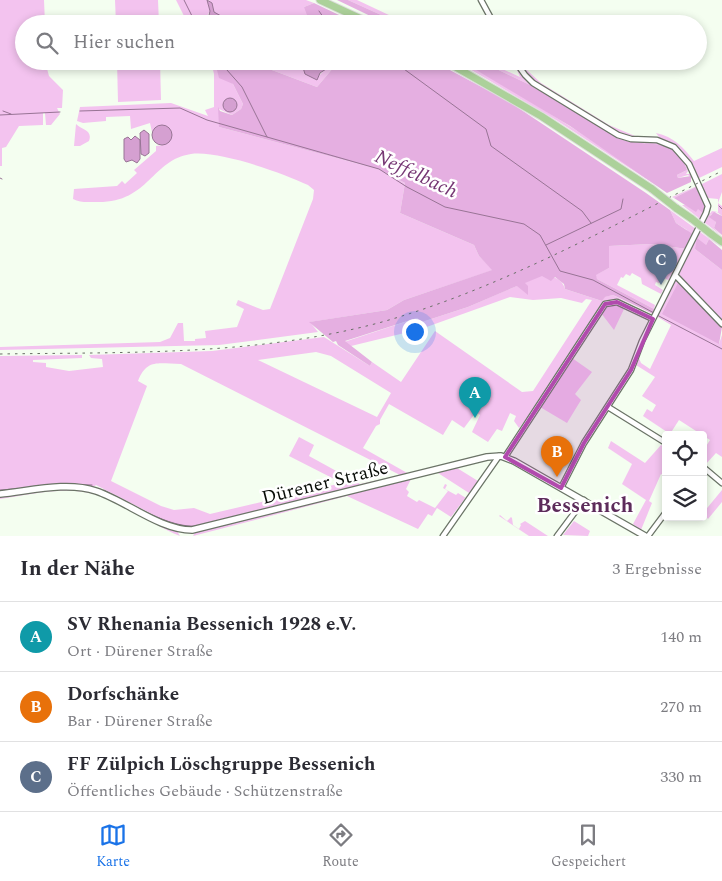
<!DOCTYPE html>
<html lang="de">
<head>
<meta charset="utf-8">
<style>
	:root { --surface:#fff; --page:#f2f2f3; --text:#2b2b33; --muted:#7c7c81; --line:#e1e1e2; --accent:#1a73e8 }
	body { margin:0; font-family:Spectral,serif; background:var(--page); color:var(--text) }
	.controls { position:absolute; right:15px; bottom:15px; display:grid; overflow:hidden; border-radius:5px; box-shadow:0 2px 8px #0003 }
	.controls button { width:45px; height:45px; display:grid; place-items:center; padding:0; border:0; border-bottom:1px solid var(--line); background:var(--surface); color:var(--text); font:25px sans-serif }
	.you { position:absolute; left:414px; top:331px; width:18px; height:18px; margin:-12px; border:4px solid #fff; border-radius:50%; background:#1a73e8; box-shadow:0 0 0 8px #1a73e833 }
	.badge { display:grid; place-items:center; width:32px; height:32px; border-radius:50%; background:var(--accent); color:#fff; font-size:16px; font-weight:700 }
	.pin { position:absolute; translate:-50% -41px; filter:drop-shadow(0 1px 2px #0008) }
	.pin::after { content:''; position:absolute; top:26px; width:18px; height:15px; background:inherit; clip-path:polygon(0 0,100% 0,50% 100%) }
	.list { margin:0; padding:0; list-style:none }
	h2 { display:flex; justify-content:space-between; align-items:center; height:65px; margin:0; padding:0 20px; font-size:21px }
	h2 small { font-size:16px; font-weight:400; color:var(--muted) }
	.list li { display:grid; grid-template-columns:32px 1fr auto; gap:15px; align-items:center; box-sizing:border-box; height:70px; padding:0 20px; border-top:1px solid var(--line) }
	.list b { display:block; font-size:19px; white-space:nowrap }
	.list p { margin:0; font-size:16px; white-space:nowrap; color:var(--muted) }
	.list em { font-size:16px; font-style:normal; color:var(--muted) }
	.icon { flex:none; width:28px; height:28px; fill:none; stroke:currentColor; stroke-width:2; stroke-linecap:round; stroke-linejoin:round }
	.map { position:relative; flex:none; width:722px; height:536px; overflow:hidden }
	.search { position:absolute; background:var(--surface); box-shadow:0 2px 8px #0003; left:15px; right:15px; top:15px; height:55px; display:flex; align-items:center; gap:12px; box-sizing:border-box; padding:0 18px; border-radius:28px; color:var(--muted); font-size:19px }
	.sheet { height:275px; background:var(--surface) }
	nav { display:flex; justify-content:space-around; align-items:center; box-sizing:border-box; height:70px; border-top:1px solid var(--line); background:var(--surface); font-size:14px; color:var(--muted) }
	nav a { display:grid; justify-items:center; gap:2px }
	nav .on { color:var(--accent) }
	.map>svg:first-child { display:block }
	.green { fill:#f3c3ef; fill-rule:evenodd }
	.forest { fill:#e5afe1 }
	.water { fill:#d5a0d1; stroke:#987495 }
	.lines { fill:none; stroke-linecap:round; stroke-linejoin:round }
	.stream { stroke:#987495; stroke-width:1 }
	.minor-casing { stroke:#6b7467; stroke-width:7 }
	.tertiary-casing { stroke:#6b7467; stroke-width:8 }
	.primary-casing { stroke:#dddddc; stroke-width:9 }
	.minor { stroke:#fff; stroke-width:4.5 }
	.tertiary { stroke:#fff; stroke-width:5.5 }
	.primary { stroke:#acd19a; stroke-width:7 }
	.rail { stroke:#676d64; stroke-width:1; stroke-dasharray:2.5 5; stroke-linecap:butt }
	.primary-bridge-casing { stroke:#dddddc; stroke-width:9; stroke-linecap:butt }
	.primary-bridge { stroke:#acd19a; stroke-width:7 }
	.marked { fill:#b14aad; fill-opacity:0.2; stroke:#b14aad; stroke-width:4; stroke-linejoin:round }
	.labels { text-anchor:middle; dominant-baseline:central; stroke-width:5; stroke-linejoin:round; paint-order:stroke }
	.street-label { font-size:19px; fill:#090d08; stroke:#fff }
	.water-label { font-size:20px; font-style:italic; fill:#763774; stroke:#fff }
	.quarter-label { font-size:21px; font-weight:bold; fill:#5d2b5b; stroke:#fff }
</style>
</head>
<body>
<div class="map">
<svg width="722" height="536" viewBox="0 0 722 536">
	<rect width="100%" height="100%" fill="#f4fef0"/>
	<path class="green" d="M 0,0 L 44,0 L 45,24 L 24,24 L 24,61 L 45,61 L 49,76 L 63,90 L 62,108 L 57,108 L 60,114 L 51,125 L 46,125 L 45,113 L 43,113 L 43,125 L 19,126 L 6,147 L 2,148 L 2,166 L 0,166 Z
		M 115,0 L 158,0 L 159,24 L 116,24 Z
		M 176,0 L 207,0 L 210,11 L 207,16 L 207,24 L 188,24 Z
		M 209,0 L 306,0 L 314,3 L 304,7 L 319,24 L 221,24 L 222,20 L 214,12 Z
		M 348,0 L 357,0 L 408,24 L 401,24 Z
		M 117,61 L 160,61 L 161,100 L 118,102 Z
		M 211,61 L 224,61 L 217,69 L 233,84 L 243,104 L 241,109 L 232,115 L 219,109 L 219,127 L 378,169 L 405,183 L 400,213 L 474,245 L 479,256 L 493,270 L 404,300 L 387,310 L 310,322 L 318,332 L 219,345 L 0,350 L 0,347 L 160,342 L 170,338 L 178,323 L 183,323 L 184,341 L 195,341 L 195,339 L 206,338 L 205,331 L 237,327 L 244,309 L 236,305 L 238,300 L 263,310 L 270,309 L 313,199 L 314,190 L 308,185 C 283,173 218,150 191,154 C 151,160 149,204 95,202 C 88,202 80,203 73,199 L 74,189 L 117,186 L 122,181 L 125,184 L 137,173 L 134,170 L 156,151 L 156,146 L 163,145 L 171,138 L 170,130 L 161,125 L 152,132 L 150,123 L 131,129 L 130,116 L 106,117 L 106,121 L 83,123 L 77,121 L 80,107 L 171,103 L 208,116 L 205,110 L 214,107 L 214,74 Z
		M 248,61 L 301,61 L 305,70 L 319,76 L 332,61 L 335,61 L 333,68 L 317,87 Z
		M 456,61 L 461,61 C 529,99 594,140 657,186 L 556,120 Z
		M 480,61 L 485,61 L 520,77 L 513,61 L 526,81 L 615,135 C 639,147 682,133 688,171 L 686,174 L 691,174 L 694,180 L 688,175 L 678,178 L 677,175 L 687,170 C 679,136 642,148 620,139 L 530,85 Z
		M 517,61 L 541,83 L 609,125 L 635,136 L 659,137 L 656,133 C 674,137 683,147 694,161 L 722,148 L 722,167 L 697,179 L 694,166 L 671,143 L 658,138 L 621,135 L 530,78 Z
		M 76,124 C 82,130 93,130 89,141 L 80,146 L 74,146 Z
		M 722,174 L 722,192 L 718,203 L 722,206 L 722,216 L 717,212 L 710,215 L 716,222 L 714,228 L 722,236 L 682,205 L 686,205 L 696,211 L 696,187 L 674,198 L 672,197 L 697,186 L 706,205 L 704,213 L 708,216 L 712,211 L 718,212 L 718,199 L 708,198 L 700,185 Z
		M 670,210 L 722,248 L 709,239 L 706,245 L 695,249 L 722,270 L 722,327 L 679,281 L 719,344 L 722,335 L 722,457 L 716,453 L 705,465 L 703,464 L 703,451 L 710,440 L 679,420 L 670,434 L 643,416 L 647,409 L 652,412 L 656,405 L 642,396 L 655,377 L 636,365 L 639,358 L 641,363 L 650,369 L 671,325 L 656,316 L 674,281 L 680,278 L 679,272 L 691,248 L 687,230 L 676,223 Z
		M 651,244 L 687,249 L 670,281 L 662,277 L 659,283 L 656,282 L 655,285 L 663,290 L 661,294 L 642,284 L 641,278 L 632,273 L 630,276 L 626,274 L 623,278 L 621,277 L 617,285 L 655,305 L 654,309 L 597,279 L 595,275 L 609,268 L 609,246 Z
		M 542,275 C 552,276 562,278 565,289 L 602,301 L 604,297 L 613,295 L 651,315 L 648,319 L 625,307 L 614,330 L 601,313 L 572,358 L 592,372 L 575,394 L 581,400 L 567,423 L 540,407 L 530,421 L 526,419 L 519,428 L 514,421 L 516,416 L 510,413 L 502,431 L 497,429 L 488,442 L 472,432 L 480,415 L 476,412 L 464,428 L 452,420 L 443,435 L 389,404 L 380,420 L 380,424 L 376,426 L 363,448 L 409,474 L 361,487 L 358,485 L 356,488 L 197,527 L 187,527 L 169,523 L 96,485 L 93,487 L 76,485 L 0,492 L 0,356 L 82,355 L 82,358 L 33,360 L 33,362 L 46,363 L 46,367 L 69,371 L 103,367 L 102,359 L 91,358 L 89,355 L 212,351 L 324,337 L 370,366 L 372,362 L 401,382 L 435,331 L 522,392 L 533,391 L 592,300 L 586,299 L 582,303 L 561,298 L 533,300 L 510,297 L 421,329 L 351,346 L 344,342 L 417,318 L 422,322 L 468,307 ZM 316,352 L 331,356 L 391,393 L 377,417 L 258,360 ZM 181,364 L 400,475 L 360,484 L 309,456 L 314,445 L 299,437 L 289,456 L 342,483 L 210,514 L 194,508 L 174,510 L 161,506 L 111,481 L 147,386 L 138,381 C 147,358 159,364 181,364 Z
		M 611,441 L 645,463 L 661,445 L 666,448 L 666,476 L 661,474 L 649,501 L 652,503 L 641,530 L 633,524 L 646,500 L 622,484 L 632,464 L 608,448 Z
		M 457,468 L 478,481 L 451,517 L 437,508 L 432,516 L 428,514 L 418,529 L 347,496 L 193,536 L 195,532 L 411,479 L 406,489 L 409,492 L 407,496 L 417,502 L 419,500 L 435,508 L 448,491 L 443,488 L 445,484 L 447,485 L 445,489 L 456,495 L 458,493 L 466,498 L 469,493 L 438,473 Z
		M 65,489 L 97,493 L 177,531 L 180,536 C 150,524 121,500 89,493 C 61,487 28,495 0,499 L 0,496 Z
		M 722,490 L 722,502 L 708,519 L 703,513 Z
		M 500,515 L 507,521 L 511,517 L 512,518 L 513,525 L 519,529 L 521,525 L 520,524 L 525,521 L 548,536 L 529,536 L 499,516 Z
		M 574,521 L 590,531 L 588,536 L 563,535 Z"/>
	<path class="forest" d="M 337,0 L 348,0 L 401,24 L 387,24 Z
		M 314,3 L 358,24 L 319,24 L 315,19 L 307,15 L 304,7 Z
		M 224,61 L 248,61 L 317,87 L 333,68 L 335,61 L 433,61 L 508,101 L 646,193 L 670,210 L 676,223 L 694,235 L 687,249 L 651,244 L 609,246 L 609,268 L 596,275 L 597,279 L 654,309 L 653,314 L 613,295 L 605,297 L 602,301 L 565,289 L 564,284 L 555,277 L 551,281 L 542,276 L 525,283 L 528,286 L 528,295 L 517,286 L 468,307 L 422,322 L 417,318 L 345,341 L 372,362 L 370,366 L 338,345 L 336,341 L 333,342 L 309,322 L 387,310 L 404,300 L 492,270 L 479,256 L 474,245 L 400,213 L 405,183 L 378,169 L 219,127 L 218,107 L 220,111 L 232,115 L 241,109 L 243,104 L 233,84 L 219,78 L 217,70 Z
		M 461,61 L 480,61 L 530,85 L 620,139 C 644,148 677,135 687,170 L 677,175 L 678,178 L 691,176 L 691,182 L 667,193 L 570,126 Z
		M 696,187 L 705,202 L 703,213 L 698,209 L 696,212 L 674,198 Z
		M 714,212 L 722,216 L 722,235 L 714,228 L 716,222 L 709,217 Z
		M 697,238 L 706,245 L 709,239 L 722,250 L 722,270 L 695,249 Z
		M 679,281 L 722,327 L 719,344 L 662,314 Z"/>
	<path class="water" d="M 207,0 L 212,3 L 214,12 L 221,16 L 221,24 L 207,24 L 210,11 Z
		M 301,61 L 308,67 L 308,61 L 332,61 L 329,67 L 320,73 L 317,80 L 305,74 Z
		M223 105a7 7 0 1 1 14 0a7 7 0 1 1-14 0Z
		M152 135a10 10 0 1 1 20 0a10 10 0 1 1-20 0Z
		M 144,130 L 149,134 L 149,153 L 145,156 L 141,154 L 140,133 Z
		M 135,136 L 140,140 L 140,159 L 137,163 L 132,160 L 126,162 L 124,159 L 124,139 L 128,137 L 131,140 Z"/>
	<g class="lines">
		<path class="stream" d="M 184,0 L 196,24
			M 319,11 L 328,24
			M 219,61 L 242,87 L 267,137 L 379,169 L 407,187 L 445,207 L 524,224 L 540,235 L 560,271 L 593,280 L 654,313
			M 393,61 L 486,129 L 491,146 L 582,211 L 591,223
			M 3,111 L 11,114
			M 80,111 L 180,108 L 207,120 L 267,137
			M 0,115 L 60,112
			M 0,178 L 2,179
			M 719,206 L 722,209
			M 546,245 L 621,209 L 623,199
			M 657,315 L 722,349
			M 63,484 L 92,485
			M 0,490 L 27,488
			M 104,490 C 131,503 169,529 198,526"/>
		<defs>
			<path id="minor" d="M 481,0 L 494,24
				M 515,61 L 525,75 L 533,83 L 618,135 L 631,139 L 657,140 L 674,147 L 689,164 L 708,206 L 706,213 L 642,341 L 631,370 L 584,443 L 561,488
				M 675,275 L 722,324
				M 608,407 L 666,443
				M 505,457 L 605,304 L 617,302 L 653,319
				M 703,467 L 722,483
				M 443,536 L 499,456
				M 557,536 L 584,500
				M 648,536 L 666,512"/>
			<path id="tertiary" d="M 0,494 C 30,491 67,481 96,491 C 126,501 160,530 192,530 L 487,457 L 501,456 L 514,461 L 645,536"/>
			<path id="primary" d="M 320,0 L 372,24
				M 445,61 L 541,116 L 652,189
				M 676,208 L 692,219
				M 711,234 L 722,242"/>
		</defs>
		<use href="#minor" class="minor-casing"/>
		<use href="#tertiary" class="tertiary-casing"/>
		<use href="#primary" class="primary-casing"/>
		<use href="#minor" class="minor"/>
		<use href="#tertiary" class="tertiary"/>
		<use href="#primary" class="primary"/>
		<path class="rail" d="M 0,354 C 128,352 257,356 382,322 C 502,288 611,226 722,171"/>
		<defs>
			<path id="primary-bridge" d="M 652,189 L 676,208
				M 692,219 L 711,234"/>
		</defs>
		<use href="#primary-bridge" class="primary-bridge-casing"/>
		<use href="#primary-bridge" class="primary-bridge"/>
	</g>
	<path class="marked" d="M 617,302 L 653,319 L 631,370 L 584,443 L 561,488 L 505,457 L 605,304 Z"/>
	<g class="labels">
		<g class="street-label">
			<text transform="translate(325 483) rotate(-14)">Dürener Straße</text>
		</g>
		<g class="water-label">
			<text transform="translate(416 174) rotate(25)">Neffelbach</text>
		</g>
		<g class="quarter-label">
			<text x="585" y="506">Bessenich</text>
		</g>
	</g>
</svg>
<div class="controls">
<button><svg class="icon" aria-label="locate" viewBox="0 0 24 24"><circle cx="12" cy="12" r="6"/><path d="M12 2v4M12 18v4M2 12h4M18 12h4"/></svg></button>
<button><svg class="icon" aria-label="layers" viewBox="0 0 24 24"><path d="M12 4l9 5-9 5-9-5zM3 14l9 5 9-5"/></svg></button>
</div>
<div class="you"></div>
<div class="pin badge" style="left:475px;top:418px;background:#0f9aa8">A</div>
<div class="pin badge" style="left:557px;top:477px;background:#e8710a">B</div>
<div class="pin badge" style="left:661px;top:285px;background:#5c6f8a">C</div>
<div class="search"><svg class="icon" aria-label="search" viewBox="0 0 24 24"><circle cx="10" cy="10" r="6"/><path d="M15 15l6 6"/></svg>Hier suchen</div>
</div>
<section class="sheet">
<h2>In der Nähe<small>3 Ergebnisse</small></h2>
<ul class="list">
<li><span class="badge" style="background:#0f9aa8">A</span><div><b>SV Rhenania Bessenich 1928 e.V.</b><p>Ort · Dürener Straße</p></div><em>140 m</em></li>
<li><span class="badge" style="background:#e8710a">B</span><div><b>Dorfschänke</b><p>Bar · Dürener Straße</p></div><em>270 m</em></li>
<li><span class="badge" style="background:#5c6f8a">C</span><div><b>FF Zülpich Löschgruppe Bessenich</b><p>Öffentliches Gebäude · Schützenstraße</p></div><em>330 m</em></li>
</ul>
</section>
<nav>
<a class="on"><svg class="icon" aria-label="map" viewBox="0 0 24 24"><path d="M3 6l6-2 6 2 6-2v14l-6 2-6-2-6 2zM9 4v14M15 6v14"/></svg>Karte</a>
<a><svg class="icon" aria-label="directions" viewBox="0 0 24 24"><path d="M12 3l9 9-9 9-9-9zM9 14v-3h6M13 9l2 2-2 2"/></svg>Route</a>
<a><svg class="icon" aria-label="saved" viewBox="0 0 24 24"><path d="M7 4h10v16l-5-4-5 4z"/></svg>Gespeichert</a>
</nav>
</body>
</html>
